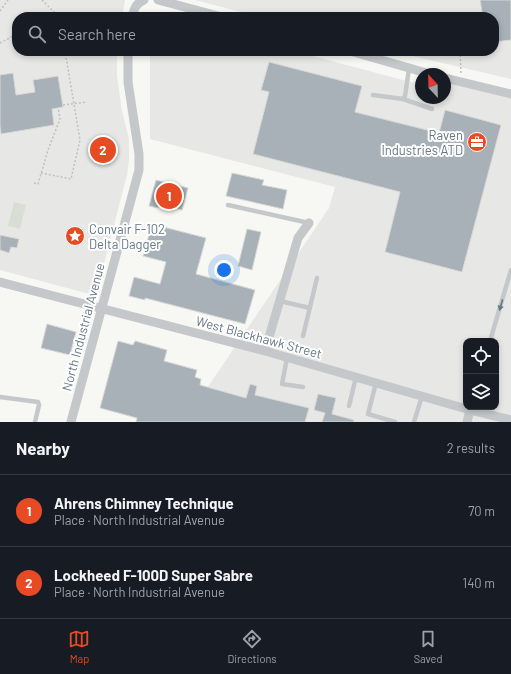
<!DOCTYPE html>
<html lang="en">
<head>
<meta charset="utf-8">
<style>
	:root { --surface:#171b24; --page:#20242c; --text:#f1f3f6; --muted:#9ea1a6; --line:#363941; --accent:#e64b24 }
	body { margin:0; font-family:Barlow,sans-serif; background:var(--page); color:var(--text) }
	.controls { position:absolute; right:12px; bottom:12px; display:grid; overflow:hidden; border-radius:8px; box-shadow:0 2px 6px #0003 }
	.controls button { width:36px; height:36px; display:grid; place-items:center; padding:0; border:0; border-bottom:1px solid var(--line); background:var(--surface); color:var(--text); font:20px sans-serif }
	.compass { position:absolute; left:415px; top:68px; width:36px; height:36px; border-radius:50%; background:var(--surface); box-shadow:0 2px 6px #0003; rotate:338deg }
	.you { position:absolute; left:224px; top:270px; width:14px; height:14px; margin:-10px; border:3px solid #fff; border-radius:50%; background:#1a73e8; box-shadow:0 0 0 6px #1a73e833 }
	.badge { display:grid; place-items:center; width:26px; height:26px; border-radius:50%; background:var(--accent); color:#fff; font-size:13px; font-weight:700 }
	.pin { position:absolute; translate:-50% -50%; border:2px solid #fff; box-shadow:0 1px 4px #0006 }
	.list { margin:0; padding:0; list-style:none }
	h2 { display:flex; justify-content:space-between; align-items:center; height:52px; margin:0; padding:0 16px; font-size:17px }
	h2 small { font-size:13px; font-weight:400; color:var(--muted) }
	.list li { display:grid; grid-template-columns:26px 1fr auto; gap:12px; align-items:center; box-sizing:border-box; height:72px; padding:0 16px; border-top:1px solid var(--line) }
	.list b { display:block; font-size:15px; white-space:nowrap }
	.list p { margin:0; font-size:13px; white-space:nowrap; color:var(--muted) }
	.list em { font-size:13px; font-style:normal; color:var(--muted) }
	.icon { flex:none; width:22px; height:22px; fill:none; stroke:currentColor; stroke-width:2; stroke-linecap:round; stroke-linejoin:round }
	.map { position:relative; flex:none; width:511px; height:422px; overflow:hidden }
	.search { position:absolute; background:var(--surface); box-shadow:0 2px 6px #0003; left:12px; right:12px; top:12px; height:44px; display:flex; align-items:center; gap:10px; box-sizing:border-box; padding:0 14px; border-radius:16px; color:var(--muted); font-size:15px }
	.sheet { height:196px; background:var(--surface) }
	nav { display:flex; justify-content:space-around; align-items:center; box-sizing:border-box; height:56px; border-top:1px solid var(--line); background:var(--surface); font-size:11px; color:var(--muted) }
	nav a { display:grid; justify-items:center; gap:2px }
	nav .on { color:var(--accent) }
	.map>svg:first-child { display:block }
	.built { fill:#e7e8e6; fill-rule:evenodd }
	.green { fill:#d8ded4 }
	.building { fill:#a8b1b7; stroke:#d8d8d6 }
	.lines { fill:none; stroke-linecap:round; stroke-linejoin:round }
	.path { stroke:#bec0c2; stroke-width:1.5; stroke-dasharray:2 2; stroke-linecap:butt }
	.service { stroke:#c4c8cb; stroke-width:4.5 }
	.minor { stroke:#c4c8cb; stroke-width:9 }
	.oneway { fill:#657885 }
	.labels { text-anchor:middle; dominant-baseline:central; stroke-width:4; stroke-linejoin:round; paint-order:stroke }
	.poi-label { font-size:13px; fill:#657885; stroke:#fff; text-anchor:end }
	.street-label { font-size:13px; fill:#657885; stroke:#fff }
</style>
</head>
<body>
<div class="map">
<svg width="511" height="422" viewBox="0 0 511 422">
	<rect width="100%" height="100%" fill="#f7f7f3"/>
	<path class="built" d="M 0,0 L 125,0 L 122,17 L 17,17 L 17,51 L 117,51 L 117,76 L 122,111 L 129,139 L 129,160 L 127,175 L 97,291 L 93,295 L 0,270 Z
		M 195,0 L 511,0 L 511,79 L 391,51 L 494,51 L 494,17 L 260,17 Z
		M 150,51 L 294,51 L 414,83 L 417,79 L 421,80 L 421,98 L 445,98 L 445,83 L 511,91 L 511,422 L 184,422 L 329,208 L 335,187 L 150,139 ZM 466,341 L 496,341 L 496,407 L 466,407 Z"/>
	<path class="green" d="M 14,202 L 26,205 L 20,229 L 8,226 Z"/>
	<path class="building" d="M 480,0 L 511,0 L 511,40 L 494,42 L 494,17 L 483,17 Z
		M 269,62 L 362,86 L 355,112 L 439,133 L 445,110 L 501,125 L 462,272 L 385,252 L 400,192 L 253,154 L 269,92 L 261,90 Z
		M 13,73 L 16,95 L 35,92 L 33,80 L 58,76 L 63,107 L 52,109 L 54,125 L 1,134 L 0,126 L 0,75 Z
		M 232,173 L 264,180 L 262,185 L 287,190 L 283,209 L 226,196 Z
		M 156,180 L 188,188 L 182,210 L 159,204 L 158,208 L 149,206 Z
		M 152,224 L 206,238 L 196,274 L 255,290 L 245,324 L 145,298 L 145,300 L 129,296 L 134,277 L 160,284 L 166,262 L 143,256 Z
		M 247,229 L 261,232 L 252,270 L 238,266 Z
		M 0,235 L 19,239 L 17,248 L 11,247 L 9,253 L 0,250 Z
		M 47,324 L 76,332 L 70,355 L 41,348 Z
		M 118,341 L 133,345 L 135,341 L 167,350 L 164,361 L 197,370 L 195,377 L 201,379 L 200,385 L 246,398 L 250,384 L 257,386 L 255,395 L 309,408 L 305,422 L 136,422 L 137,418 L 100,408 Z
		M 318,394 L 336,398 L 332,414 L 354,420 L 353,422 L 322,422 L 325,413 L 314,410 Z"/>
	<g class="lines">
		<path class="path" d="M 42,0 L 59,17
			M 0,11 L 8,0
			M 0,43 L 17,34
			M 460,51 L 461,73
			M 63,105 L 87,102
			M 41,173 L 71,179 L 80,140 L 65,51
			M 34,183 L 38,184 L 48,150 L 60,119 L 58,107"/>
		<path class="service" d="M 373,95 L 403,99 L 405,96 L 409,69
			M 403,99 L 432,109
			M 228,205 L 309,223
			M 280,301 L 310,308
			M 303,336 L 317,278
			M 490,341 L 511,270
			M 287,358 L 282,384 L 303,387
			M 376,383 L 368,414 L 395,422
			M 0,397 L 38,402 L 39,405 L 35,422
			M 349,406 L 356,377
			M 414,422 L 422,396"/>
		<path class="minor" d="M 158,0 L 222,17
			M 132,17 C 134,9 136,3 144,0
			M 350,51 L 430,74
			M 445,78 L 511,94
			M 0,282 L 265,351 L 470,410 L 511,420
			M 265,351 L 298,238 L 309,223
			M 71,422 L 139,170 L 139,154 L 128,82 L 128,51
			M 467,422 L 470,410"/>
	</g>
	<defs><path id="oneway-solid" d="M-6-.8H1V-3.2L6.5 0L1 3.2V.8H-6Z"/></defs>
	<use class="oneway" href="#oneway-solid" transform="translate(501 305) rotate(106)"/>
	<defs>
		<symbol id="office-disc" viewBox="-11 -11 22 22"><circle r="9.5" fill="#e64b24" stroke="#fff"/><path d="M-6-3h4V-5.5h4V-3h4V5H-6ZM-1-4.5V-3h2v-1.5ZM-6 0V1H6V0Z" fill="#fff"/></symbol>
		<symbol id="sight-disc" viewBox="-11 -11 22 22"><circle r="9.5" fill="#e64b24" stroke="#fff"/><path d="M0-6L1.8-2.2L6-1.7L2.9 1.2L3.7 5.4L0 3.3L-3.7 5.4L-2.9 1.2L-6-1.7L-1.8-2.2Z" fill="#fff"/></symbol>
	</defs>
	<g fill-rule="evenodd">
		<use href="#office-disc" x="466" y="131" width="22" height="22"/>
		<use href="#sight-disc" x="64" y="225" width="22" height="22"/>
	</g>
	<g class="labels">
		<g class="poi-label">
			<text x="463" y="135">Raven<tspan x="463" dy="15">Industries ATD</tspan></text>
			<text x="89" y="229" text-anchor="start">Convair F-102<tspan x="89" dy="15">Delta Dagger</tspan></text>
		</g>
		<g class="street-label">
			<text transform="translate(83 327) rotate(-75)">North Industrial Avenue</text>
			<text transform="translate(259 337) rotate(15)">West Blackhawk Street</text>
		</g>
	</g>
</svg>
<div class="controls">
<button><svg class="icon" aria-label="locate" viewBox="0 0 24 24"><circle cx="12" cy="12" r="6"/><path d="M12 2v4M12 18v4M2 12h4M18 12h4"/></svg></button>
<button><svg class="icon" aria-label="layers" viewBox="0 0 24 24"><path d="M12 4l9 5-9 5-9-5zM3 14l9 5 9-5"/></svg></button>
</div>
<svg class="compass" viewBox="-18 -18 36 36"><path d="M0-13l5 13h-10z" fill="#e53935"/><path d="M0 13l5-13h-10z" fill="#9ea1a6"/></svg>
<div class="you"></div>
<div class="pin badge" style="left:169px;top:196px">1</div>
<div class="pin badge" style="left:103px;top:150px">2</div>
<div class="search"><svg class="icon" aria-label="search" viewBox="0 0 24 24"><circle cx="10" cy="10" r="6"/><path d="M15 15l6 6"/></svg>Search here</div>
</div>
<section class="sheet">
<h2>Nearby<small>2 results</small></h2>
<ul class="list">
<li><span class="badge">1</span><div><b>Ahrens Chimney Technique</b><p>Place · North Industrial Avenue</p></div><em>70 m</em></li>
<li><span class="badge">2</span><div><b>Lockheed F-100D Super Sabre</b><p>Place · North Industrial Avenue</p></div><em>140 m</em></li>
</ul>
</section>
<nav>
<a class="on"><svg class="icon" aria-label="map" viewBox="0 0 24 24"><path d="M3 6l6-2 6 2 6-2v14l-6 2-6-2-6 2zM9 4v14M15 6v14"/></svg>Map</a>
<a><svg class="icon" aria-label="directions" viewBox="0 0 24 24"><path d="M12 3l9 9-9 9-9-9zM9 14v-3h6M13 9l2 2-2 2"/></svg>Directions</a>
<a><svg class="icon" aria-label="saved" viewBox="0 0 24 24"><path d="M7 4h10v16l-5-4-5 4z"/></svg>Saved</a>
</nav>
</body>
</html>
